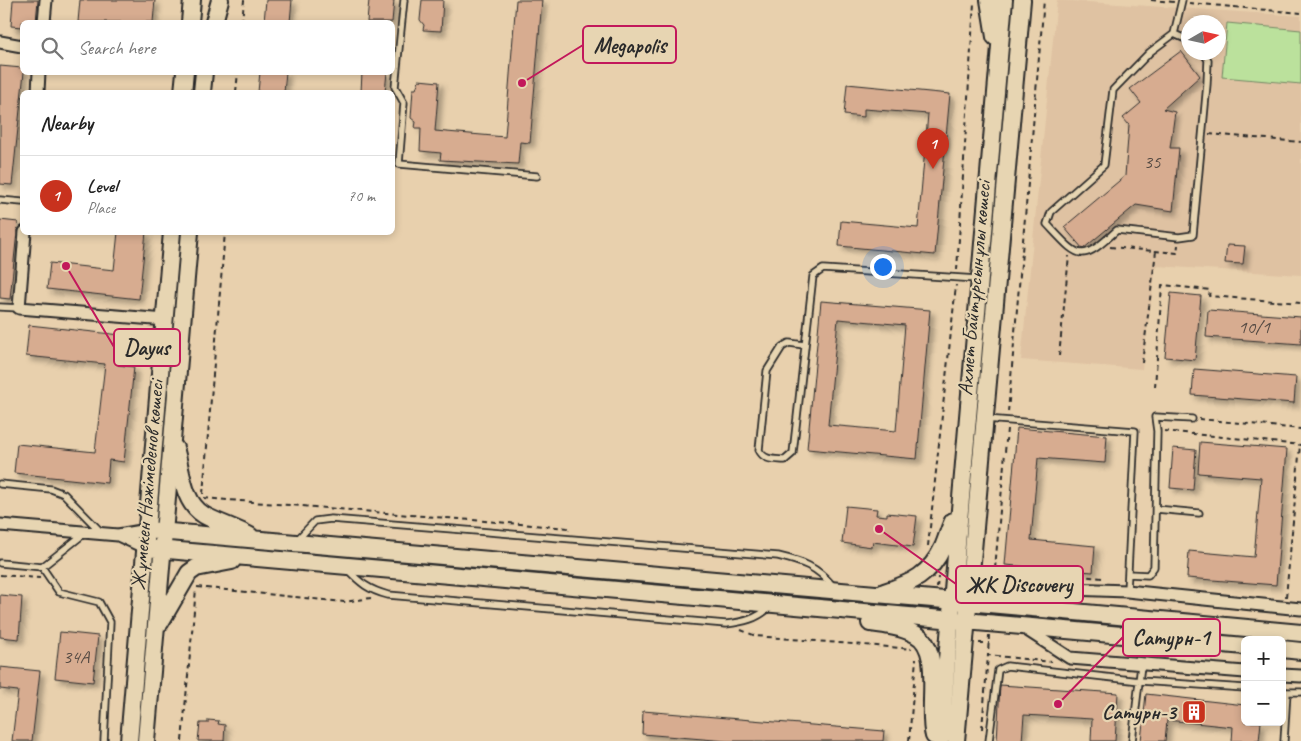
<!DOCTYPE html>
<html lang="en">
<head>
<meta charset="utf-8">
<style>
	:root { --surface:#fff; --page:#f6f6f6; --text:#222; --muted:#767676; --line:#e0e0e0; --accent:#c8321e }
	body { margin:0; font-family:Caveat,sans-serif; background:var(--page); color:var(--text) }
	.controls { position:absolute; right:15px; bottom:15px; display:grid; overflow:hidden; border-radius:8px; box-shadow:0 2px 8px #0003 }
	.controls button { width:45px; height:45px; display:grid; place-items:center; padding:0; border:0; border-bottom:1px solid var(--line); background:var(--surface); color:var(--text); font:25px sans-serif }
	.compass { position:absolute; left:1181px; top:15px; width:45px; height:45px; border-radius:50%; background:var(--surface); box-shadow:0 2px 8px #0003; rotate:81deg }
	.you { position:absolute; left:882px; top:266px; width:18px; height:18px; margin:-12px; border:4px solid #fff; border-radius:50%; background:#1a73e8; box-shadow:0 0 0 8px #1a73e833 }
	.badge { display:grid; place-items:center; width:32px; height:32px; border-radius:50%; background:var(--accent); color:#fff; font-size:16px; font-weight:700 }
	.pin { position:absolute; translate:-50% -41px; filter:drop-shadow(0 1px 2px #0008) }
	.pin::after { content:''; position:absolute; top:26px; width:18px; height:15px; background:inherit; clip-path:polygon(0 0,100% 0,50% 100%) }
	.list { margin:0; padding:0; list-style:none }
	h2 { display:flex; justify-content:space-between; align-items:center; height:65px; margin:0; padding:0 20px; font-size:21px }
	h2 small { font-size:16px; font-weight:400; color:var(--muted) }
	.list li { display:grid; grid-template-columns:32px 1fr auto; gap:15px; align-items:center; box-sizing:border-box; height:80px; padding:0 20px; border-top:1px solid var(--line) }
	.list b { display:block; font-size:19px; white-space:nowrap }
	.list p { margin:0; font-size:16px; white-space:nowrap; color:var(--muted) }
	.list em { font-size:16px; font-style:normal; color:var(--muted) }
	.icon { flex:none; width:28px; height:28px; fill:none; stroke:currentColor; stroke-width:2; stroke-linecap:round; stroke-linejoin:round }
	.map { position:relative; flex:none; width:1301px; height:741px; overflow:hidden }
	.search { position:absolute; background:var(--surface); box-shadow:0 2px 8px #0003; left:20px; top:20px; width:375px; height:55px; display:flex; align-items:center; gap:12px; box-sizing:border-box; padding:0 18px; border-radius:8px; color:var(--muted); font-size:19px }
	.panel { position:absolute; background:var(--surface); box-shadow:0 2px 8px #0003; left:20px; top:90px; width:375px; height:145px; border-radius:8px }
	.map>svg:first-child { display:block }
	.built { fill:#dfc2a2; fill-rule:evenodd }
	.green { fill:#bbe19c; stroke:#738664 }
	.building { fill:#d7ac90; stroke:#2b2b2b; fill-rule:evenodd; filter:url(#shadow) }
	.lines { fill:none; stroke-linecap:round; stroke-linejoin:round }
	.lane-casing { stroke:#2b2b2b; stroke-width:9 }
	.street-casing { stroke:#2b2b2b; stroke-width:15 }
	.secondary-casing { stroke:#2b2b2b; stroke-width:20 }
	.path { stroke:#2b2b2b; stroke-width:2; stroke-dasharray:5 4; stroke-linecap:butt }
	.lane { stroke:#e7d5b2; stroke-width:5.5 }
	.street { stroke:#e7d5b2; stroke-width:11 }
	.secondary { stroke:#e7d5b2; stroke-width:16 }
	.labels { text-anchor:middle; dominant-baseline:central; stroke-width:4.5; stroke-linejoin:round; paint-order:stroke }
	.number-label { font-size:19px; fill:#564b44 }
	.street-label { font-size:21px; fill:#2b2b2b; stroke:#e7d5b2 }
	.poi-label { font-size:21px; font-weight:bold; fill:#2b2b2b; stroke:#e7d5b2; text-anchor:end }
	.leader { fill:none; stroke:#c2185b; stroke-width:2 }
	.callout-dot { fill:#c2185b; stroke:#e7d5b2; stroke-width:2 }
	.callout { fill:#e7d5b2; stroke:#c2185b; stroke-width:2 }
	.callout-label { font-size:22px; text-anchor:middle; font-weight:bold; fill:#2b2b2b }
</style>
</head>
<body>
<div class="map">
<svg width="1301" height="741" viewBox="0 0 1301 741">
	<defs>
		<filter id="shadow"><feDropShadow dx="4.5" dy="4.5" stdDeviation="2.5" flood-color="#0004"/></filter>
	</defs>
	<rect width="100%" height="100%" fill="#e8d0ad"/>
	<filter id="ink" filterUnits="userSpaceOnUse"><feTurbulence type="fractalNoise" baseFrequency=".02" numOctaves="2"/><feDisplacementMap in="SourceGraphic" scale="10" xChannelSelector="R" yChannelSelector="G"/><feConvolveMatrix kernelMatrix="1 2 1 2 8 2 1 2 1" color-interpolation-filters="sRGB"/></filter>
	<g filter="url(#ink)">
		<path class="built" d="M 1057,0 L 1301,16 L 1301,275 L 1156,266 L 1142,369 L 1021,360 ZM 1188,22 L 1218,22 L 1218,52 L 1188,52 Z"/>
		<path class="green" d="M 1227,23 L 1301,30 L 1301,84 L 1222,77 Z"/>
		<path class="building" d="M 13,0 L 38,0 L 36,22 L 22,22 L 22,27 L 11,26 Z
			M 80,0 L 155,0 L 153,22 L 78,22 Z
			M 266,0 L 292,0 L 290,22 L 264,22 Z
			M 369,0 L 394,0 L 392,22 L 367,22 Z
			M 422,0 L 443,0 L 441,31 L 423,30 L 424,25 L 420,20 Z
			M 516,0 L 542,0 L 530,143 L 520,142 L 518,164 L 440,160 L 441,153 L 420,151 L 421,128 L 415,128 L 416,122 L 411,118 L 413,89 L 416,89 L 419,80 L 439,82 L 435,131 L 505,137 Z
			M 1181,51 L 1200,76 L 1163,109 L 1175,112 L 1170,148 L 1179,148 L 1173,211 L 1136,205 L 1083,249 L 1064,227 L 1125,176 L 1129,125 L 1123,118 L 1141,103 L 1130,89 Z
			M 0,66 L 22,68 L 24,72 L 12,185 L 0,184 Z
			M 260,72 L 286,72 L 284,92 L 258,92 Z
			M 362,72 L 387,72 L 385,92 L 361,92 Z
			M 847,84 L 950,94 L 935,255 L 839,246 L 841,221 L 918,228 L 928,114 L 864,109 L 864,117 L 844,115 Z
			M 0,220 L 18,222 L 10,299 L 0,298 Z
			M 118,232 L 146,232 L 139,299 L 47,289 L 50,263 L 114,270 Z
			M 1227,245 L 1245,246 L 1243,264 L 1225,263 Z
			M 1171,293 L 1201,296 L 1195,360 L 1165,357 Z
			M 821,301 L 930,310 L 917,459 L 807,449 ZM 838,319 L 905,325 L 896,431 L 828,425 Z
			M 1208,310 L 1301,317 L 1301,344 L 1206,337 Z
			M 29,325 L 121,335 L 118,365 L 134,367 L 124,462 L 109,460 L 107,483 L 14,473 L 17,444 L 95,452 L 105,364 L 26,356 Z
			M 1194,369 L 1296,377 L 1294,403 L 1192,395 Z
			M 1017,428 L 1107,436 L 1105,463 L 1038,458 L 1031,540 L 1095,546 L 1093,572 L 1005,565 Z
			M 1200,442 L 1287,449 L 1276,585 L 1187,578 L 1189,551 L 1254,557 L 1261,478 L 1198,473 Z
			M 1173,448 L 1196,450 L 1193,490 L 1170,488 Z
			M 846,506 L 877,509 L 876,515 L 887,516 L 887,513 L 917,516 L 913,547 L 873,542 L 872,547 L 842,543 Z
			M 0,595 L 22,597 L 19,639 L 0,637 Z
			M 60,632 L 98,636 L 93,682 L 55,678 Z
			M 0,667 L 40,671 L 32,741 L 12,741 L 18,691 L 0,689 Z
			M 1000,685 L 1118,693 L 1115,741 L 1091,741 L 1092,719 L 1024,715 L 1022,741 L 997,741 Z
			M 1146,694 L 1245,705 L 1245,722 L 1261,722 L 1259,741 L 1232,741 L 1233,727 L 1167,720 L 1165,741 L 1141,741 Z
			M 643,711 L 884,731 L 883,741 L 727,741 L 642,734 Z
			M 208,720 L 219,721 L 218,724 L 225,725 L 224,741 L 198,741 L 200,723 L 208,723 Z"/>
		<g class="lines">
			<defs>
				<path id="lane" d="M 404,0 L 395,87 L 404,103 L 399,164 L 537,176
					M 1182,0 L 1174,34 L 1150,52 L 1113,90 L 1104,165 L 1051,212 L 1047,224 C 1080,259 1080,264 1117,230 L 1179,237 L 1193,235 L 1207,84 L 1208,60 L 1203,52
					M 1174,34 L 1188,40
					M 0,200 L 22,202
					M 0,307 L 19,308
					M 804,345 L 789,343 L 782,347 L 767,371 L 759,450 C 764,461 775,459 785,460 L 793,453 L 813,276 L 823,269 L 977,279
					M 986,419 L 1135,431 L 1127,591
					M 0,484 L 51,489 L 64,494 L 101,532
					M 1156,509 L 1199,513
					M 297,540 L 315,521 L 331,519 L 778,556 C 803,562 816,566 833,586
					M 0,563 L 42,567 L 85,533
					M 42,567 L 59,592 L 99,602 L 110,622 L 104,741
					M 347,569 C 360,583 369,590 388,595 L 726,624 C 744,622 757,619 770,607
					M 1128,574 L 1148,575 L 1154,567 L 1157,431 L 1155,417 L 1192,419
					M 1282,691 L 1287,692 L 1284,741
					M 1287,692 L 1301,692
					M 989,741 L 998,670 L 1007,666 L 1140,681 L 1245,688
					M 1132,741 L 1141,665"/>
				<path id="street" d="M 44,22 L 46,0
					M 0,42 L 22,46
					M 38,92 L 39,72
					M 25,232 L 19,308 L 166,320
					M 0,525 L 118,535 L 147,530
					M 118,535 L 146,548
					M 1033,608 L 1070,589 L 1127,591 L 1301,609
					M 1024,628 L 1070,658 L 1245,672
					M 1282,675 L 1301,676"/>
				<path id="secondary" d="M 989,0 L 995,37
					M 190,22 L 192,0
					M 214,22 L 220,0
					M 183,92 L 185,72
					M 202,92 L 204,72
					M 175,448 C 182,470 182,502 204,515 C 218,523 236,528 250,536
					M 147,530 L 967,602 L 1301,633
					M 146,548 L 1245,646
					M 884,592 C 912,583 930,575 943,547 C 947,538 949,529 953,521
					M 160,623 L 189,573 L 196,568 L 232,561
					M 870,623 C 885,625 901,627 915,634 C 944,648 926,709 934,736
					M 1282,649 L 1301,651
					M 129,741 L 172,232
					M 146,741 L 190,232
					M 940,741 L 1004,0
					M 956,741 L 1022,0"/>
			</defs>
			<use href="#lane" class="lane-casing"/>
			<use href="#street" class="street-casing"/>
			<use href="#secondary" class="secondary-casing"/>
			<path class="path" d="M 1151,0 L 1174,2
				M 1189,3 L 1301,13
				M 242,22 L 244,0
				M 236,92 L 238,72
				M 1209,134 L 1301,142
				M 1110,247 L 1177,253 L 1178,245
				M 957,270 L 974,3
				M 1059,356 L 1069,256
				M 1142,363 L 1156,251
				M 1155,387 L 1162,285 L 1210,290 L 1209,296 L 1301,303
				M 1008,412 L 1044,0
				M 1199,419 L 1301,429
				M 1007,429 L 995,569 L 1102,578
				M 1164,431 L 1301,445
				M 203,494 L 225,232
				M 204,498 L 569,528 L 569,531
				M 928,546 L 956,285
				M 0,575 L 40,578
				M 984,581 L 994,582
				M 197,587 L 344,602 L 371,598
				M 937,588 L 938,577
				M 993,590 L 995,570
				M 1286,597 L 1300,445
				M 741,630 L 756,636 L 912,649
				M 989,635 L 988,655 L 1051,662
				M 979,643 L 989,643
				M 982,729 L 988,655
				M 182,741 L 196,589
				M 909,741 L 916,659"/>
			<use href="#lane" class="lane"/>
			<use href="#street" class="street"/>
			<use href="#secondary" class="secondary"/>
		</g>
	</g>
	<defs>
		<symbol id="building-square" viewBox="-11 -11 22 22"><rect x="-9" y="-9" width="18" height="18" rx="4" fill="#c8321e" stroke="#e7d5b2"/><path d="M-4-6H4V6H1V3H-1V6H-4ZM-2.5-4.3h1.7v1.8h-1.7ZM.8-4.3h1.7v1.8H.8ZM-2.5-1h1.7V.8h-1.7ZM.8-1h1.7V.8H.8Z" fill="#fff"/></symbol>
	</defs>
	<g fill-rule="evenodd">
		<use href="#building-square" x="1180" y="698" width="28" height="28"/>
	</g>
	<g class="labels">
		<g class="number-label">
			<text x="1152" y="162">35</text>
			<text x="1254" y="327">10/1</text>
			<text x="76" y="657">34А</text>
		</g>
		<g class="street-label">
			<text transform="translate(974 288) rotate(-85)">Ахмет Байтұрсынұлы көшесі</text>
			<text transform="translate(147 485) rotate(-85)">Жұмекен Нәжімеденов көшесі</text>
		</g>
		<g class="poi-label">
			<text x="1176" y="712">Сатурн-3</text>
		</g>
	</g>
	<path class="leader" d="M522 83L583 45M66 266L114 347M879 529L956 584M1058 704L1123 637"/>
	<g class="callout-dot">
		<circle cx="522" cy="83" r="5"/>
		<circle cx="66" cy="266" r="5"/>
		<circle cx="879" cy="529" r="5"/>
		<circle cx="1058" cy="704" r="5"/>
	</g>
	<g class="callout">
		<rect x="583" y="26" width="93" height="37" rx="5"/>
		<rect x="114" y="329" width="66" height="37" rx="5"/>
		<rect x="956" y="566" width="127" height="37" rx="5"/>
		<rect x="1123" y="619" width="97" height="37" rx="5"/>
	</g>
	<g class="callout-label">
		<text x="630" y="53">Megapolis</text>
		<text x="147" y="355">Dayus</text>
		<text x="1019" y="592">ЖК Discovery</text>
		<text x="1171" y="645">Сатурн-1</text>
	</g>
</svg>
<div class="controls">
<button>+</button>
<button>−</button>
</div>
<svg class="compass" viewBox="-18 -18 36 36"><path d="M0-13l5 13h-10z" fill="#e53935"/><path d="M0 13l5-13h-10z" fill="#767676"/></svg>
<div class="you"></div>
<div class="pin badge" style="left:933px;top:169px">1</div>
<div class="search"><svg class="icon" aria-label="search" viewBox="0 0 24 24"><circle cx="10" cy="10" r="6"/><path d="M15 15l6 6"/></svg>Search here</div>
<section class="panel">
<h2>Nearby<small></small></h2>
<ul class="list">
<li><span class="badge">1</span><div><b>Level</b><p>Place</p></div><em>70 m</em></li>
</ul>
</section>
</div>
</body>
</html>
